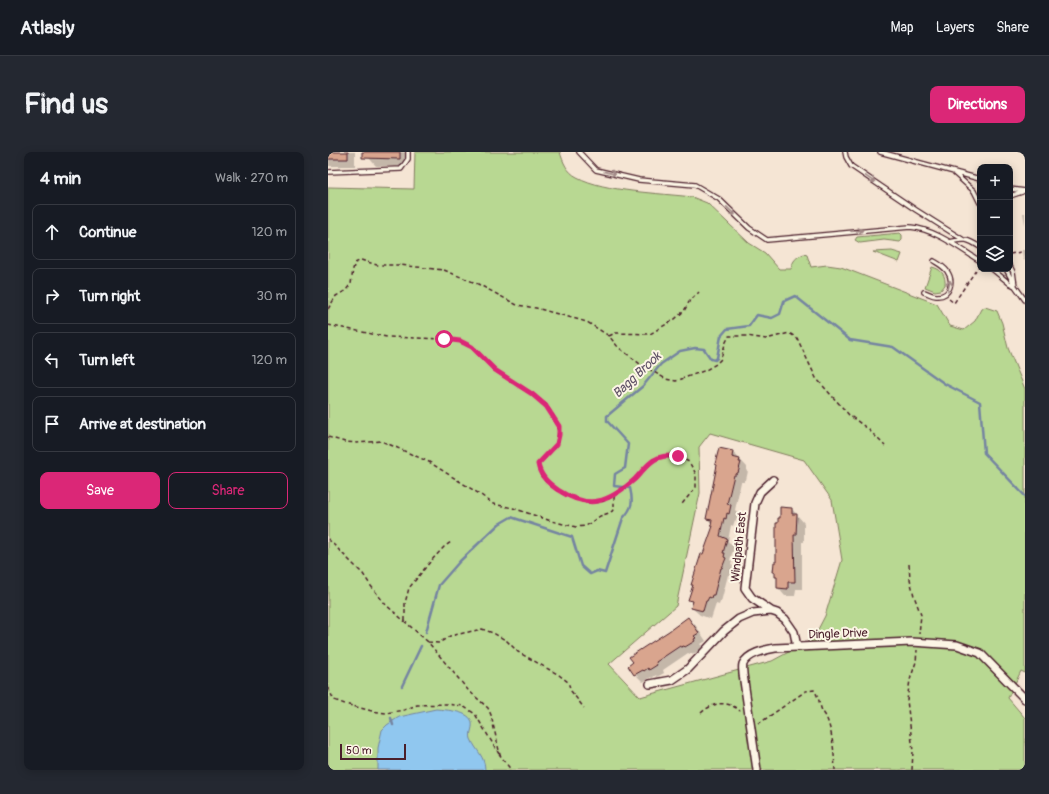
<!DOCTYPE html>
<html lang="en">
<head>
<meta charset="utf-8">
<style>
	:root { --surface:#171b24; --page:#242831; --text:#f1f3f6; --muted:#9ea1a6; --line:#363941; --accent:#db2777 }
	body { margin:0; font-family:Pangolin,sans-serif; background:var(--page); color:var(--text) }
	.controls { position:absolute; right:12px; top:12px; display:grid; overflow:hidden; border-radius:8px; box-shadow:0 2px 10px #0003 }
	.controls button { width:36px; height:36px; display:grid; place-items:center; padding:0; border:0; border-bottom:1px solid var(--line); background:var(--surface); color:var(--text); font:20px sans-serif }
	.scale { position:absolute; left:12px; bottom:10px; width:66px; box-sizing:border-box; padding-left:4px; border:2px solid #4a1f2b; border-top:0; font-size:11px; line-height:14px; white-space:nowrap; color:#4a1f2b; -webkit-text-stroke:3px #fcf5e5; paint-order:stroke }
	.stop { position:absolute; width:12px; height:12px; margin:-9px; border:3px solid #db2777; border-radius:50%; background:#fff }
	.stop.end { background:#db2777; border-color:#fff; box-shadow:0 1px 4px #0008 }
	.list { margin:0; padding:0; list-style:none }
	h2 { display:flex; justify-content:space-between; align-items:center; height:52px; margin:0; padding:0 16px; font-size:17px }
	h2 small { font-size:13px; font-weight:400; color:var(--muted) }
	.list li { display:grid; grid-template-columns:26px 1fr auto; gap:12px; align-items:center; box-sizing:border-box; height:56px; margin:0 8px 8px; padding:0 8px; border:1px solid var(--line); border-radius:8px }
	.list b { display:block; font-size:15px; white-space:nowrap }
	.list em { font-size:13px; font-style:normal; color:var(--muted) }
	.actions { display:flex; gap:8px; padding:12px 16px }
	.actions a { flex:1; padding:9px 0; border:1px solid var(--accent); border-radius:8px; text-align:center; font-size:14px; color:var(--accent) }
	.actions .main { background:var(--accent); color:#fff }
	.icon { flex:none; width:22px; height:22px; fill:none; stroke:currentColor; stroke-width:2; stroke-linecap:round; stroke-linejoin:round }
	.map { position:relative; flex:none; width:697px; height:618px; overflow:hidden; border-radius:8px }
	header { display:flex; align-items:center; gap:24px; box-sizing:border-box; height:56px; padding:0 20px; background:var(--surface); border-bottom:1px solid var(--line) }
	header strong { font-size:19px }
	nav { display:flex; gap:22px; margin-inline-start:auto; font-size:14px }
	.intro { display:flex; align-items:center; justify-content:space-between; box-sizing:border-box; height:96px; padding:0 24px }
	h1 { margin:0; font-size:28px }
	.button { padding:10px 18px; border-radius:8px; background:var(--accent); color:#fff; font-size:14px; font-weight:700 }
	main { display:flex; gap:24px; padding:0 24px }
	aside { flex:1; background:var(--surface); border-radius:8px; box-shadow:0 2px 10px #0003 }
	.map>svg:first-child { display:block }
	.green { fill:#b8d892; stroke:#817c5e; fill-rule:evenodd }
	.water { fill:#90c7ef; stroke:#7484a1 }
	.shadow { fill:#0003 }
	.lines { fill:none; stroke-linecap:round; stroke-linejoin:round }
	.stream { stroke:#7484a1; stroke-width:2.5 }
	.building { fill:#d9a58e; stroke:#4a1f2b }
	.service-casing { stroke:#4a1f2b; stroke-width:6 }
	.minor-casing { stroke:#4a1f2b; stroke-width:10 }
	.path { stroke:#4a1f2b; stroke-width:1.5; stroke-dasharray:4 3; stroke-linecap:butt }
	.service { stroke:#fcf5e5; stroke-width:3.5 }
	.minor { stroke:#fcf5e5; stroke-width:7 }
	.oneway { stroke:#a38a88 }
	.route { stroke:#db2777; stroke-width:5 }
	.labels { text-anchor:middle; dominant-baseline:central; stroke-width:4; stroke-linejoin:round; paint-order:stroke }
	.street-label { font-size:12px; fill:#4a1f2b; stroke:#fcf5e5 }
	.water-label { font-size:13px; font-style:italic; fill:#5f5166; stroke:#fcf5e5 }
</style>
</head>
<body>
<header>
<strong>Atlasly</strong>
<nav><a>Map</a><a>Layers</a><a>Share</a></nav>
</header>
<div class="intro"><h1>Find us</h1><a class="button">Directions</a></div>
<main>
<aside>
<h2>4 min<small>Walk · 270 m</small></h2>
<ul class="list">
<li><svg class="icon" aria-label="ahead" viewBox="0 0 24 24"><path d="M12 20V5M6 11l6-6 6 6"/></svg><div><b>Continue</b></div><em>120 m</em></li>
<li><svg class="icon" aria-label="right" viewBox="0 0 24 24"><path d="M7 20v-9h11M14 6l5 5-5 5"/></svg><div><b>Turn right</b></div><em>30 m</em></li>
<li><svg class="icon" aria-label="left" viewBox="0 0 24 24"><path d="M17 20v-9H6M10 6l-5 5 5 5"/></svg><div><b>Turn left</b></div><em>120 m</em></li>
<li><svg class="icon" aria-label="arrive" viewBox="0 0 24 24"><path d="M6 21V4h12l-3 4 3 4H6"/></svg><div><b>Arrive at destination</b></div></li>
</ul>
<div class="actions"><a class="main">Save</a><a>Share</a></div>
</aside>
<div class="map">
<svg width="697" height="618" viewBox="0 0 697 618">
	<rect width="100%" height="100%" fill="#f5e5d4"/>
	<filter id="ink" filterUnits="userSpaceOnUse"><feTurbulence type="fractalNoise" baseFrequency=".025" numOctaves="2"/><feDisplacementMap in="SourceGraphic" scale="8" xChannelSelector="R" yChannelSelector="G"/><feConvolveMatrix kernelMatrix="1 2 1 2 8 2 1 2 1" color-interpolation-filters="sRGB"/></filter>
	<g filter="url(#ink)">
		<path class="green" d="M 87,0 L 232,0 C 235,10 239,20 249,25 C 277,40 332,41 364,45 L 379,51 L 421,91 L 437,101 L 451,117 L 463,117 C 465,108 468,105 476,102 L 479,103 L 483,115 L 499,113 L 513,115 L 609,152 L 622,174 L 636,178 L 647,169 L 653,157 L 657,155 L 669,159 L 674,171 L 680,196 L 697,237 L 697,521 L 693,519 L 680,546 L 697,566 L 697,618 L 0,618 L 0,35 L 86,37 ZM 382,281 L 476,308 L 504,348 L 514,408 L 497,464 L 485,487 L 444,509 L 312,545 L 281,512 L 348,454 L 372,341 L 371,295 Z
			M 572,81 L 574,83 L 574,88 L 572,90 L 556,88 L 532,91 L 527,88 L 529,85 Z
			M 564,99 L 574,102 L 571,110 L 545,100 Z
			M 604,115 C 613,117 618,123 617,133 L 613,138 L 607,139 L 597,135 Z"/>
		<path class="water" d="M 108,557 C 118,558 143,559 144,571 C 145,577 141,581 143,587 C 148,599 157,604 157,618 L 50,618 L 50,596 L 54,578 L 59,573 L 71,565 Z"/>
		<path class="shadow" d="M 0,0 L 27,0 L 27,14 L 0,14 Z
			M 41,0 L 79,0 L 79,14 L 48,14 L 41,6 Z
			M 695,61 L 697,61 L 697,73 Z
			M 694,98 L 697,98 L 697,109 L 695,107 Z
			M 405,300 L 419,315 L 419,318 L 420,319 L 418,328 L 416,328 L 416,330 L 413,330 L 407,358 L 410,361 L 408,369 L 407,368 L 405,374 L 403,373 L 400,389 L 406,395 L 402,408 L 404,410 L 403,413 L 405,414 L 402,423 L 400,423 L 393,450 L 392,450 L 391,453 L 388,452 L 383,467 L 372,463 L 364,456 L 365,452 L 361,448 L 386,375 L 379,366 Z
			M 464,357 L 476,371 L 476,390 L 474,390 L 474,437 L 468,437 L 467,444 L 457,444 L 450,436 L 450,427 L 446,420 L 449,411 L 451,372 L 453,367 Z
			M 360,466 L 368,474 L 378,489 L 373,492 L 375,494 L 373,495 L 374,497 L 365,502 L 364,501 L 362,502 L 360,501 L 335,518 L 336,521 L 329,525 L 328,523 L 324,526 L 323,525 L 315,530 L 307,522 L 301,514 Z"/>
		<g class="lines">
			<path class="stream" d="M 98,480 L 111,433 L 132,409 L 171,372 L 183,365 L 244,385 L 253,414 L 262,422 L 269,419 L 277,421 L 295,366 C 305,356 305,349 302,336 L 286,334 L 287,322 L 297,316 L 300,292 L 279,269 L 279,264 L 315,234 L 333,212 L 352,199 L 367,196 L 376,197 L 383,207 L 387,208 L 389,206 L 393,184 L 399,177 L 421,174 L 429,163 L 444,166 L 452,162 L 456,149 L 467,144 L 522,188 L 565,195 L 617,232 L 652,250 L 656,301 L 697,344
				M 74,534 L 93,494
				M 63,566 L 65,573"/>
		</g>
		<path class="building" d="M 0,0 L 20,0 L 20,7 L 0,7 Z
			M 34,0 L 72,0 L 72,7 L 34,6 Z
			M 391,296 L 405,299 L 404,305 L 412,307 L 411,310 L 413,310 L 410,321 L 409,321 L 408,323 L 406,323 L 399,352 L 403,353 L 401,362 L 399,361 L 398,367 L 396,366 L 392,384 L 399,387 L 395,401 L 397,401 L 396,405 L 398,406 L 394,416 L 393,416 L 386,443 L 384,443 L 383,446 L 381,445 L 379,449 L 378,449 L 375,459 L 363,456 L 365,449 L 360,448 L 365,433 L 363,433 L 373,402 L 375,402 L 385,374 L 383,374 L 384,368 L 378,367 L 389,313 L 387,312 Z
			M 452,355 L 464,356 L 464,362 L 469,362 L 468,383 L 466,383 L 467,430 L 460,430 L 460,437 L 449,436 L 449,425 L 447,425 L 447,420 L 445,420 L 446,410 L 448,410 L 448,371 L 450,371 L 450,366 L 452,366 Z
			M 360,465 L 371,481 L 366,484 L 368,486 L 366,487 L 367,489 L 357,495 L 356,494 L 353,495 L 352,494 L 328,510 L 329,513 L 321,518 L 320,516 L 316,519 L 315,518 L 306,523 L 300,514 L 305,510 L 301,505 L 341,479 Z"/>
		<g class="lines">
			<defs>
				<path id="service" d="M 251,0 L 268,18 L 311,28 L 367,33 L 391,47 L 421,76 L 439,88 L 582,75 C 607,77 631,96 652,109
					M 517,0 L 518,5 L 523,14 L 588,58 L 634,87
					M 552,0 L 652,27
					M 0,20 L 73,17 L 80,7 L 80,0
					M 626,21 L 646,39 L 652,51
					M 682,37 L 697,39
					M 682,44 L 694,40
					M 621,90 C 637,87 638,86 652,95
					M 682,114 L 685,120 L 687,134 L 697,148
					M 664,117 L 681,131 L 687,134 L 678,117
					M 596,140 C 600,141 604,144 608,144 C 623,145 626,129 619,119 C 615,114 611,112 606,109"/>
				<path id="minor" d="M 443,459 L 424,446 L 417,436 L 427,351 L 432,340 L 445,328
					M 322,532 L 344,528 L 360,517 L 396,479 L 411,467 L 425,461 L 443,459 L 449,461 L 457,467 L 466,480 L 469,495
					M 429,618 L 415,522 C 415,519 414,515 415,512 C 420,501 437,498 447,496 L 584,490 L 629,493 L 652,501 L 697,547"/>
			</defs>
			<use href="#service" class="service-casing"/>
			<use href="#minor" class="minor-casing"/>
			<path class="path" d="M 682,102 L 693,100
				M 621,147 L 626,151 L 650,115
				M 0,157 L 8,144 L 17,139 L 23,132 L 25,117 L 27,111 L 33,108 L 49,113 L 71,113 L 116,118 L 150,132 L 189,153 L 208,156 L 259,170 L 281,184 L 290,195 L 312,212 L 338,227 L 348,229 L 378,218 L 388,212 L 393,207 L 397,192 L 401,184 L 419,184 L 438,187 L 461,181 L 469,186 L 488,226 L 521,263 L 540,277 L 557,294
				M 0,173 L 59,185 L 116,187 L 131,189 L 144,195 L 167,218 L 204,242 L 218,253 L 225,264 L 231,274 L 229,293 L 210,312 C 211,315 211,318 212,321 C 221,338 256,355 275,349 C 278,348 282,345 286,343
				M 281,184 L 287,181 L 322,182 L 347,167 L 356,159 L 361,150 L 371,140
				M 0,285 L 17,290 L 29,291 L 53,289 L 65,294 L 101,310 L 153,343 L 165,352 L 185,356 L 223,369 L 248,375 L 258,374 L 272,364 L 281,361 L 286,358 L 286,343 L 306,328 L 325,308 L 336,304 L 350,304 L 361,310 L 368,322 L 368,335 L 354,352
				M 0,387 L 35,422 L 43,434 L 58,453 L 100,490 L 140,538 L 160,556 L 163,563 L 172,603 L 183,618
				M 581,412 L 582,427 L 586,444 L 593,463 L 591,482
				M 77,469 L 77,451 L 81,436 L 102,410 L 116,395 L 123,390
				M 100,490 L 111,491 L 122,484 L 154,477 L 165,481 L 179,489 L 190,500 L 231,523 L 240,530 L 243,539 L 256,556
				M 0,536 L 6,548 L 17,552 L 44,559 L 58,561 L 76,558 L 89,553 L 119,552 L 135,554 L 147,562 L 171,602
				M 373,561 C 385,550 400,548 412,559
				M 430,572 L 478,539 L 486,538 C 490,544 491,549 493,556 C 494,560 498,563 499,567 C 505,583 506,601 507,618
				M 584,618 L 585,599 L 579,548 L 582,528 L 588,510 L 589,498"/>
			<use href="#service" class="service"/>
			<use href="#minor" class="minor"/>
		</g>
		<defs><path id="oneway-shaft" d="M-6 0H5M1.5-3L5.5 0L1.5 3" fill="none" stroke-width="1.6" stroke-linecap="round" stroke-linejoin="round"/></defs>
		<g class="oneway">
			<use href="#oneway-shaft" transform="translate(282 21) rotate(13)"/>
			<use href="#oneway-shaft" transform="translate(542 27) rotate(35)"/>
			<use href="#oneway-shaft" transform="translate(403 59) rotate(44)"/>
			<use href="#oneway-shaft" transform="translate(529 79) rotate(-5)"/>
			<use href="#oneway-shaft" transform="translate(621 134) rotate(-79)"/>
		</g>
	</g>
	<g class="lines" filter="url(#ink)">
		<path class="route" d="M 116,187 L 132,189 L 144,195 L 167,218 L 204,242 L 218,254 L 231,274 L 231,283 L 229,292 L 210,312 C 212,324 220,331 230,338 C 261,358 280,351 307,327 C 313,321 319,312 326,308 C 334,303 342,304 350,304"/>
	</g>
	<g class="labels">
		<g class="street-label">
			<text transform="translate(411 395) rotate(-84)">Windpath East</text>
			<text transform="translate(510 482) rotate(-2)">Dingle Drive</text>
		</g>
		<g class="water-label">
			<text transform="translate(309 223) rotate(-43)">Bagg Brook</text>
		</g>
	</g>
</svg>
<div class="controls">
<button>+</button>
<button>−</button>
<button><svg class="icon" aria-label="layers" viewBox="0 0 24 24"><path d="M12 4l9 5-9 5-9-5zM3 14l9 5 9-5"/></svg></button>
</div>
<div class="scale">50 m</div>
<div class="stop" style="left:116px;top:187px"></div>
<div class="stop end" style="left:350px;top:304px"></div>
</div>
</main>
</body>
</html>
